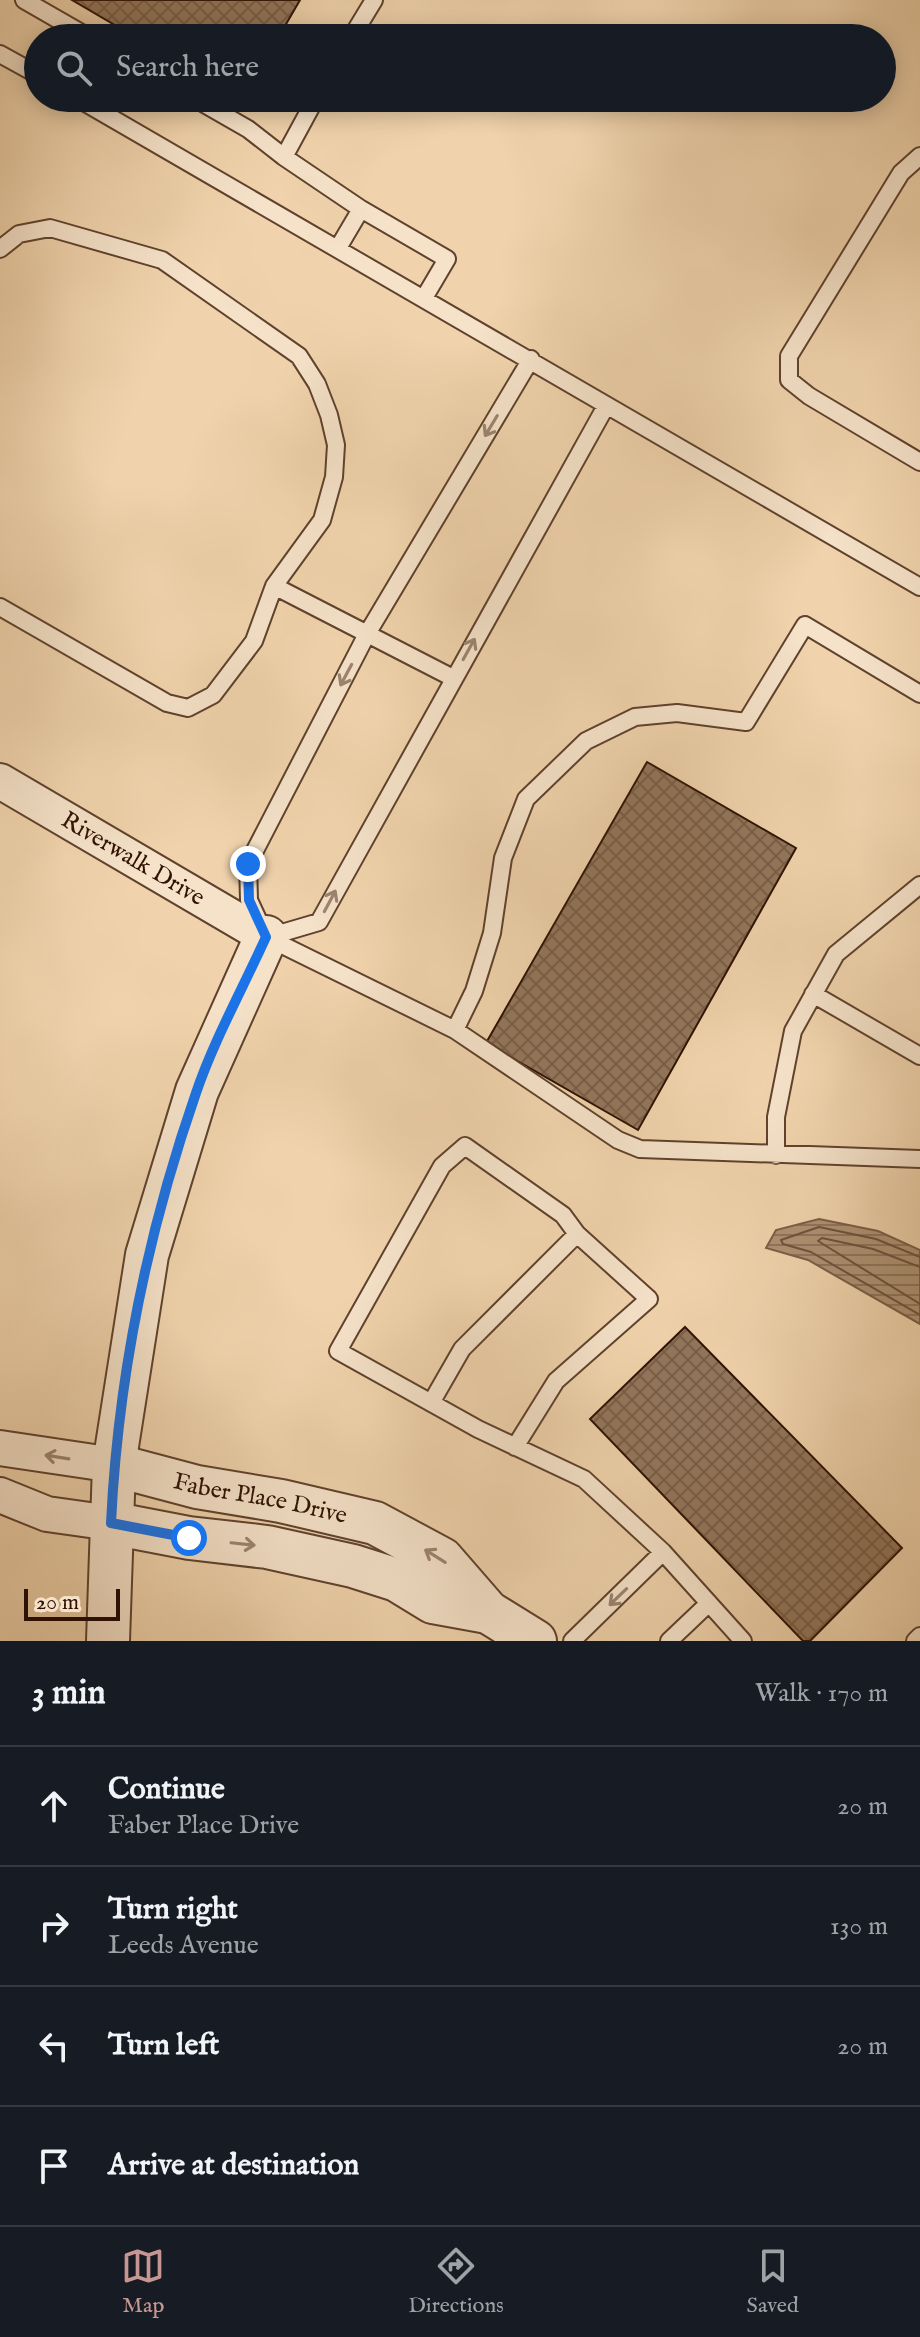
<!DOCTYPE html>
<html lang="en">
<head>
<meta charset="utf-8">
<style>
	:root { --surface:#171b24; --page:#20242c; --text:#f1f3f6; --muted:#9ea1a6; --line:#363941; --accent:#c59692 }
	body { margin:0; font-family:"IM FELL English",serif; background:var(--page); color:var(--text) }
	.scale { position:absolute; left:24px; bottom:20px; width:96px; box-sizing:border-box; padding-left:8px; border:4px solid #2f1203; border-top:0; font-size:22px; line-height:28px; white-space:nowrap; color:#2f1203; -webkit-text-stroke:6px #f5e2c9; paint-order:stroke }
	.stop { position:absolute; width:24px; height:24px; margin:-18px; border:6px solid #1a73e8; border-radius:50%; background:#fff }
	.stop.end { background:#1a73e8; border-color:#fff; box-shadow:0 2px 8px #0008 }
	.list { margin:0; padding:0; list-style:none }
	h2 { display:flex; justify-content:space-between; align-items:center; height:104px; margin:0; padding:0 32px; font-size:34px }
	h2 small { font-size:26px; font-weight:400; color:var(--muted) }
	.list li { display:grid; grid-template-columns:52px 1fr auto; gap:24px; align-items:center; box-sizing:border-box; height:120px; padding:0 32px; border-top:2px solid var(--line) }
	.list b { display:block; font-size:30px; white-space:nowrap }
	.list p { margin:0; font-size:26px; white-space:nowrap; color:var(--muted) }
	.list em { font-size:26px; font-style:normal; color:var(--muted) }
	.icon { flex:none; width:44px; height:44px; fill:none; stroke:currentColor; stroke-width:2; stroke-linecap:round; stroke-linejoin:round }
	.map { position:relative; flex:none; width:920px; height:1641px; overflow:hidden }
	.search { position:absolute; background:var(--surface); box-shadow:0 4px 20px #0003; left:24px; right:24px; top:24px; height:88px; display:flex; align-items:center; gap:20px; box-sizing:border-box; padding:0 28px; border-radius:44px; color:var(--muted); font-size:30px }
	.sheet { height:584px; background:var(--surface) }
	nav { display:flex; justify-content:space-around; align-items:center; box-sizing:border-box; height:112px; border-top:2px solid var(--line); background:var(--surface); font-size:22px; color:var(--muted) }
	nav a { display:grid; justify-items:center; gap:4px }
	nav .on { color:var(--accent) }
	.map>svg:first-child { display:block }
	.water { fill:url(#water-rules); stroke:#7b5e46; stroke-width:2 }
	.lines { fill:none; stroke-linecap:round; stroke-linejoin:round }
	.shore { stroke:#6e523b; stroke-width:2 }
	.building { fill:url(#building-cross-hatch); stroke:#2f1203; stroke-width:2 }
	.service-casing { stroke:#5f422d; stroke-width:20 }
	.minor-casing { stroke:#5f422d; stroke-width:38 }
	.tertiary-casing { stroke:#5f422d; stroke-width:46 }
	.service { stroke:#f5e2c9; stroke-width:16 }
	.minor { stroke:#f5e2c9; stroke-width:34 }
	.tertiary { stroke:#f5e2c9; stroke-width:42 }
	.oneway { stroke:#9c8470 }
	.route { stroke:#1a73e8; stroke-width:10 }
	.labels { text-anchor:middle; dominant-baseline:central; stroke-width:6; stroke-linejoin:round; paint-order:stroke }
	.street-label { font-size:24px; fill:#2f1203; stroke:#f5e2c9 }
</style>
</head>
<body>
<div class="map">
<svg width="920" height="1641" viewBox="0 0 920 1641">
	<defs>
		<pattern id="water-rules" width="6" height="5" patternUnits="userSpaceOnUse" patternTransform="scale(2)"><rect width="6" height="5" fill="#ae9173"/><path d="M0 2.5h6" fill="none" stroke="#8e755c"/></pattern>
		<pattern id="building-cross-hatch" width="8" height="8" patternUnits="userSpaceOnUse" patternTransform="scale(2)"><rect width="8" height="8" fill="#93765b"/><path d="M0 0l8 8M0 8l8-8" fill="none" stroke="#785f49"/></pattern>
	</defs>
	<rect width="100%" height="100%" fill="#f0d3ac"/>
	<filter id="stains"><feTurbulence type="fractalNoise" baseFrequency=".0025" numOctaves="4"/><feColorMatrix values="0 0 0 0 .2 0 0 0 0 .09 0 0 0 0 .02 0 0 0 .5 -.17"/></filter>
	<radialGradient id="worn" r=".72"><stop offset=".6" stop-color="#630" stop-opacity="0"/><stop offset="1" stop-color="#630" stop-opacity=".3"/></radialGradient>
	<path class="water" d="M 819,1219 L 878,1231 L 920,1250 L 920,1324 L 808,1260 L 766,1248 L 776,1230 Z"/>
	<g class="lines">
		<path class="shore" d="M 920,1257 L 876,1239 L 819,1227 L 781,1240 L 783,1244 L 811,1252 L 920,1315
			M 920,1267 L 873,1249 L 822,1238 L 818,1241 L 920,1304"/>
	</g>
	<path class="building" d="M 72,0 L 300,0 L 278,38 L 137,38 Z
		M 647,762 L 796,848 L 638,1130 L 486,1043 Z
		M 685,1327 L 902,1548 L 810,1641 L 803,1641 L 590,1419 Z"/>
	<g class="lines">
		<defs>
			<path id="service" d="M 24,0 L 90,38
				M 351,38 L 374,0
				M 0,54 L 38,75
				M 77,98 L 920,587
				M 194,98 L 248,129 L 284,157
				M 316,98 L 284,157 L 361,209 L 338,248
				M 920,156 L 901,173 L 789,356 L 789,380 L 809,396 L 920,462
				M 361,209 L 447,259 L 424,298
				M 0,249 L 19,234 L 50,228 L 162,260 L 299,356 L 317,384 L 329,415 L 336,445 L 334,477 L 322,520 L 274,586 L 254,641 L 213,695 L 188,708 L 167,703 L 0,607
				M 531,359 L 367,634 L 248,864 L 249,900 L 266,937 L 455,1030 L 618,1140 L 640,1149 L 920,1159
				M 274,586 L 453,678
				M 268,937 L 319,922 L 606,406
				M 813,994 L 920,1056
				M 455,1030 L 474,991 L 492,933 L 503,858 L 526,799 L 586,741 L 635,717 L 677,713 L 746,722 L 805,625 L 920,694
				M 776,1155 L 776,1117 L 793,1031 L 836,954 L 920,885
				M 431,1403 L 462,1349 L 577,1234 L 563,1215 L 465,1146 L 442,1166 L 338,1351 L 478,1429 L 584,1479 L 663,1552 L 743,1641
				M 515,1447 L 556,1381 L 649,1299 L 577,1234
				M 572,1641 L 663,1552
				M 669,1641 L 709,1603
				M 915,1641 L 920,1636"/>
			<g id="minor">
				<path id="s1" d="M 0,781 L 266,937"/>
				<path d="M 0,1448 L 114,1465"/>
				<path d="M 0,1495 L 47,1514 L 111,1523"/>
			</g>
			<g id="tertiary">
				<path id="s2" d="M 114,1465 L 197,1487 L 281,1501 L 375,1523 L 442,1559 L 488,1612 L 535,1641"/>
				<path d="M 111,1523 L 189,1538 L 267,1547 L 353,1566 L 397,1580 L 433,1602 L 488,1612"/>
				<path d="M 108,1641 L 114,1465 L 147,1255 L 197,1091 L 266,937"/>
			</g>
		</defs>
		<use href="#service" class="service-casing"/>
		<use href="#minor" class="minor-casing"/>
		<use href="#tertiary" class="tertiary-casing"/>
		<use href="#service" class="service"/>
		<use href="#minor" class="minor"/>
		<use href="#tertiary" class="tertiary"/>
	</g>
	<defs><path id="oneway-shaft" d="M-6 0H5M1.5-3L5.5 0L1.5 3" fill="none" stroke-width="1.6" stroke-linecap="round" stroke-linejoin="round" transform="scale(2)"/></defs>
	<g class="oneway">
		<use href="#oneway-shaft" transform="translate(491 426) rotate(121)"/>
		<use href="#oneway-shaft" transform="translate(469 649) rotate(-61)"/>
		<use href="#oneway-shaft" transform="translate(346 675) rotate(118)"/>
		<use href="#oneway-shaft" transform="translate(330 901) rotate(-62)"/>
		<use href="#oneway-shaft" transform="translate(57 1457) rotate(-171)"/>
		<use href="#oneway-shaft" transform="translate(243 1544) rotate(6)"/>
		<use href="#oneway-shaft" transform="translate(435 1556) rotate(-148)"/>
		<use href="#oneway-shaft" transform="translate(618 1597) rotate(136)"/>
	</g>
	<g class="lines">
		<path class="route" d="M 189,1538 L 111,1523 C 118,1377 148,1231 196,1093 C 214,1040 243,988 266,937 L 249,900 L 248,864"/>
	</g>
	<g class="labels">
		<g class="street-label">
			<text stroke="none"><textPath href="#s1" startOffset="154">Riverwalk Drive</textPath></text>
			<text stroke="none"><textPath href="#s2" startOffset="150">Faber Place Drive</textPath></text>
		</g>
	</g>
	<rect width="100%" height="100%" filter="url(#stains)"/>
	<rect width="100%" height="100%" fill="url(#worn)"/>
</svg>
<div class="scale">20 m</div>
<div class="stop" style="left:189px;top:1538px"></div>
<div class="stop end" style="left:248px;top:864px"></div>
<div class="search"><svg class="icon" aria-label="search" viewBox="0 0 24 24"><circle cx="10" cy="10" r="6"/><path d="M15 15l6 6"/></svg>Search here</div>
</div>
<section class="sheet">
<h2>3 min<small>Walk · 170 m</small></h2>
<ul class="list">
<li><svg class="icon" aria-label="ahead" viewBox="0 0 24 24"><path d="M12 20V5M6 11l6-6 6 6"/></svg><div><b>Continue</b><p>Faber Place Drive</p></div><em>20 m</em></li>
<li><svg class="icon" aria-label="right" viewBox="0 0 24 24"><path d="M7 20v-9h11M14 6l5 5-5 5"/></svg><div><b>Turn right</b><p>Leeds Avenue</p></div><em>130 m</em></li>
<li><svg class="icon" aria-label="left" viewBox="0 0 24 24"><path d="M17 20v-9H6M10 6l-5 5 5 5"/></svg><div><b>Turn left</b></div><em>20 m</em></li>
<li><svg class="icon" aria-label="arrive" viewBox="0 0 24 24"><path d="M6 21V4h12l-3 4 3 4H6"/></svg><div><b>Arrive at destination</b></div></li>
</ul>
</section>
<nav>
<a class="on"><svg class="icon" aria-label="map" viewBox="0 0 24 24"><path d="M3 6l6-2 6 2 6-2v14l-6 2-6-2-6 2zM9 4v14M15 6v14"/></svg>Map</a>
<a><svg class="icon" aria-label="directions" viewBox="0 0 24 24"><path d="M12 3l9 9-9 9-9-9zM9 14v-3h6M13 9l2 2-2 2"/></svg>Directions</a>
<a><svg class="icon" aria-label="saved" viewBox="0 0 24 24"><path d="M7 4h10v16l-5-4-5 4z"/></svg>Saved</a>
</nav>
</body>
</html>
